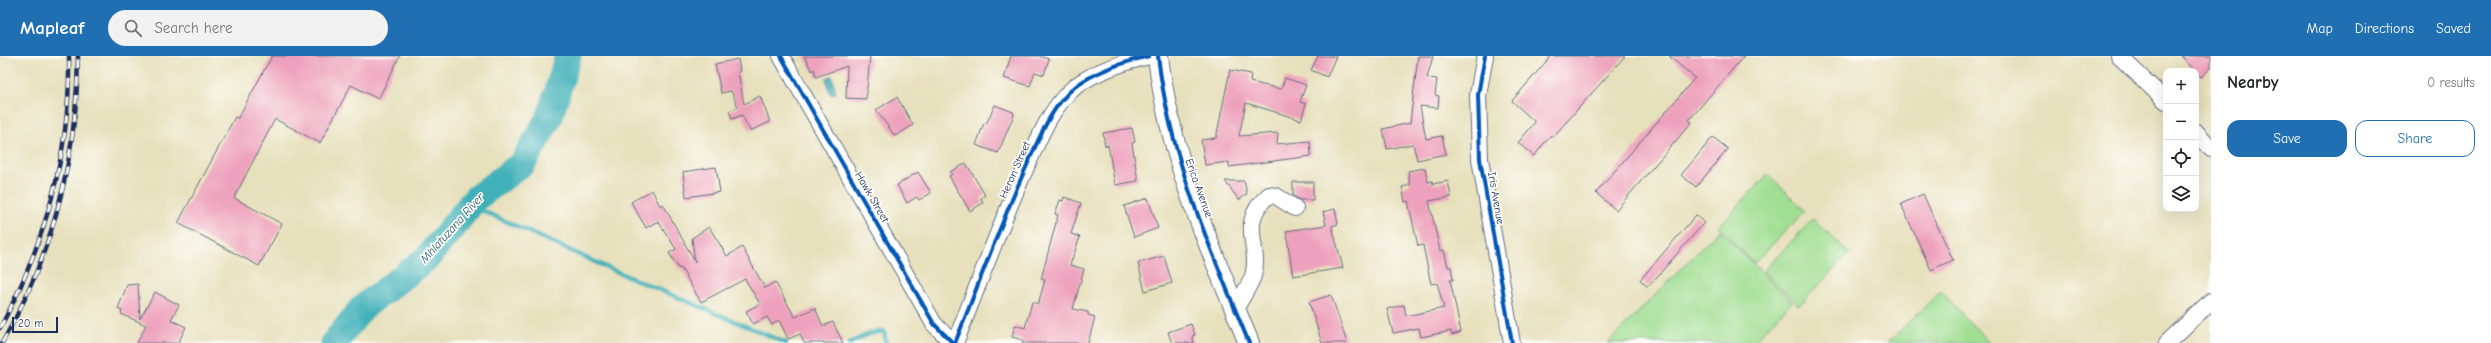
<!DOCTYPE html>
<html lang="en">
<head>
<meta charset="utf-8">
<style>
	:root { --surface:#fff; --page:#f2f2f2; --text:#202124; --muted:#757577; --line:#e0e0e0; --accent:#1f6fb2 }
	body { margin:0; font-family:"Comic Neue",sans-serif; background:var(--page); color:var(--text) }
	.controls { position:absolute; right:12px; top:12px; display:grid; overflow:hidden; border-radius:8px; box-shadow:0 4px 16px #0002 }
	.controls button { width:36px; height:36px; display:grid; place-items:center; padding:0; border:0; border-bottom:1px solid var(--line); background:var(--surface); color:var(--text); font:20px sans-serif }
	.scale { position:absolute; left:12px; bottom:10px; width:46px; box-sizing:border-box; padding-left:4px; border:2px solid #1b2f5e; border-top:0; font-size:11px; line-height:14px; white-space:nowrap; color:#1b2f5e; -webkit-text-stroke:3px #fdfcf7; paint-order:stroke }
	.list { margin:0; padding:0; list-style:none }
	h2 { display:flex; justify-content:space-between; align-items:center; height:52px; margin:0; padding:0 16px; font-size:17px }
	h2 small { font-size:13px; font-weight:400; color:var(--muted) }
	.actions { display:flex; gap:8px; padding:12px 16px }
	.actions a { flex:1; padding:9px 0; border:1px solid var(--accent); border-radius:12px; text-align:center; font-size:14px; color:var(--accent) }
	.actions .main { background:var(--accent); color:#fff }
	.icon { flex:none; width:22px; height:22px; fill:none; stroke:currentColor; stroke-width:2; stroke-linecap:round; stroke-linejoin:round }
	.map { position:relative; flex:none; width:2211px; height:287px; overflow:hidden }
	header { display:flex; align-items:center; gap:24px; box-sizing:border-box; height:56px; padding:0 20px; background:var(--accent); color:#fff }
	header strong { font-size:19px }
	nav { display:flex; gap:22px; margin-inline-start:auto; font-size:14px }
	.search { width:280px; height:36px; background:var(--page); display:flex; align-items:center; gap:10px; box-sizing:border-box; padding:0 14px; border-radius:22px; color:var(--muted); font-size:15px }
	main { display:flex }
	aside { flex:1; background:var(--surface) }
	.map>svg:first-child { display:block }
	.green { fill:#a0de92; stroke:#5e8678 }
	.water { fill:#41b1b9; stroke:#2e708c }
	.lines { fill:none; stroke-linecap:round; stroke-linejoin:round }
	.stream { stroke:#41b1b9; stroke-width:4.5 }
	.river { stroke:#41b1b9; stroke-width:27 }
	.building { fill:#eea1bc }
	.minor-casing { stroke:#626d7f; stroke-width:18 }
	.tertiary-casing { stroke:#626d7f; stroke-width:22 }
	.minor { stroke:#fff; stroke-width:16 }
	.tertiary { stroke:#fff; stroke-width:20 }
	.rail-casing { stroke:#1b2f5e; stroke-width:4.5 }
	.rail { stroke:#fdfcf7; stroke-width:3; stroke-dasharray:9; stroke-linecap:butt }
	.cycleway-casing { stroke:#fdfcf7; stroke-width:6 }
	.cycleway { stroke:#0057b8; stroke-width:4 }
	.labels { text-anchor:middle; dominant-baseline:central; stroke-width:3.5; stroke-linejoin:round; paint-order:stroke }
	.street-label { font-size:11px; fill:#1b2f5e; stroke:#fdfcf7 }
	.water-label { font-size:12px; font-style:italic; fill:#285c7e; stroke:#fdfcf7 }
</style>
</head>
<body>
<header>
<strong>Mapleaf</strong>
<div class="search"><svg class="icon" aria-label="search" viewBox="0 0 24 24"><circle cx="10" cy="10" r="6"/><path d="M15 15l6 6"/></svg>Search here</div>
<nav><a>Map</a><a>Directions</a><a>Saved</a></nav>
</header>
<main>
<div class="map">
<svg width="2211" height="287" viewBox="0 0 2211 287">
	<rect width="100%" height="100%" fill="#fdfcf7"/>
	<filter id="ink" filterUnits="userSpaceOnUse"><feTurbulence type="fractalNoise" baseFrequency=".025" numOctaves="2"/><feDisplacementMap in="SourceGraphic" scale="8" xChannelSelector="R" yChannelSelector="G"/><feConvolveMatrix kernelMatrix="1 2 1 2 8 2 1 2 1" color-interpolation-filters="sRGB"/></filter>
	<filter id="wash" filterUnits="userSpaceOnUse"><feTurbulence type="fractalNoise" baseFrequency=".012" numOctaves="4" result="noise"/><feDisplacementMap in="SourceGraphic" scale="16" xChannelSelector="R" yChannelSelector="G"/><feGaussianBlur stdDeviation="0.9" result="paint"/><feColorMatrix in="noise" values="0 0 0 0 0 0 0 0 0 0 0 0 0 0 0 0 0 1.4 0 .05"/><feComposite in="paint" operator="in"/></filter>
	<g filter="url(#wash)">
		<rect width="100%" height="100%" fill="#e7e0bc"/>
		<path class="green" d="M 1768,118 L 1805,155 L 1754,207 L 1718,171 Z
			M 1813,163 L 1849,197 L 1799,250 L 1763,215 Z
			M 1719,174 L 1792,246 L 1753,287 L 1608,287 Z
			M 1941,235 L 1989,287 L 1887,287 Z"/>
		<path class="water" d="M 832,20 L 836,37 L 830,38 L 826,22 Z"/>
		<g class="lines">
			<path class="stream" d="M 470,149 L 615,215 L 786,287
				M 850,287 L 869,278 L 884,275 L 886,287"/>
			<path class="river" d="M 334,287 L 362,252 L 427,202 L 476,142 L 523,107 L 550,60 L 568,0"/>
		</g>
		<g id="blocks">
			<path class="building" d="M 272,0 L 400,0 L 378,43 L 351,29 L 320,87 L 275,63 L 234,142 L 282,168 L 259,210 L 178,167 L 235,61 L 238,62 Z
				M 804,0 L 870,0 L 866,43 L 846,42 L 847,10 L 816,21 L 814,13 L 812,15 Z
				M 1011,0 L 1039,0 L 1049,3 L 1044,19 L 1035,16 L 1030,30 L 1004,22 Z
				M 1318,0 L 1336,0 L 1327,21 L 1311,14 Z
				M 1418,0 L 1433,0 L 1427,22 L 1437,23 L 1435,39 L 1439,40 L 1438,52 L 1420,50 L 1426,83 L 1442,80 L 1446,98 L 1417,104 L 1413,88 L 1387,93 L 1383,73 L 1410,67 Z
				M 1551,0 L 1625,0 L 1553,81 L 1551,79 L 1534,100 L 1518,87 L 1535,66 L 1512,45 Z
				M 1669,0 L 1744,0 L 1689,64 L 1692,66 L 1616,154 L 1596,137 L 1695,22 Z
				M 2181,0 L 2211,0 L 2211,12 L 2201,21 Z
				M 738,3 L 740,15 L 738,16 L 744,48 L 760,40 L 770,66 L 750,75 L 742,59 L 732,63 L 729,55 L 738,51 L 731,35 L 721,37 L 715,8 Z
				M 1230,14 L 1251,18 L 1250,26 L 1281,33 L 1285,22 L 1306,29 L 1300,46 L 1306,48 L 1301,64 L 1246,47 L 1239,80 L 1278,77 L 1277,88 L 1310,85 L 1311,100 L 1229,111 L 1229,106 L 1205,109 L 1201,84 L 1216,82 Z
				M 897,41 L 913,69 L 895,80 L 876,54 Z
				M 995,49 L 1013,56 L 1014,59 L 998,97 L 976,89 L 984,67 L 986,68 Z
				M 1132,72 L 1135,86 L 1132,87 L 1138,125 L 1115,129 L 1108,89 L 1105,90 L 1103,77 Z
				M 1713,81 L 1728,93 L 1696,131 L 1681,119 Z
				M 966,107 L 985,139 L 981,142 L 983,147 L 970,155 L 949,120 L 952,118 L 950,116 Z
				M 716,111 L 720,136 L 686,141 L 683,116 Z
				M 1425,112 L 1428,126 L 1432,125 L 1433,128 L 1448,125 L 1451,141 L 1429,145 L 1440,195 L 1444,194 L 1448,211 L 1451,211 L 1453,224 L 1450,224 L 1461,276 L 1452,279 L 1451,275 L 1421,281 L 1419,272 L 1393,277 L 1387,253 L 1404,249 L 1406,260 L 1444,252 L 1437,227 L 1431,228 L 1423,189 L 1418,190 L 1408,145 L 1405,146 L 1402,131 L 1410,129 L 1408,115 Z
				M 918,116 L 931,137 L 919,144 L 917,141 L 907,147 L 897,129 Z
				M 1225,125 L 1244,125 L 1247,138 L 1239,144 Z
				M 1293,126 L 1313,126 L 1313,144 L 1300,144 L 1293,140 Z
				M 652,134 L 660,150 L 663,148 L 695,206 L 692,182 L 709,171 L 727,200 L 742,191 L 765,232 L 775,226 L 795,261 L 815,252 L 823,270 L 833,266 L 843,287 L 804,287 L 800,278 L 788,283 L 779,264 L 772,269 L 767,261 L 753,268 L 746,255 L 760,248 L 745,223 L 701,246 L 681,212 L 679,213 L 669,197 L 676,193 L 658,165 L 646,172 L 631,146 Z
				M 1923,138 L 1953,204 L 1931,214 L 1901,148 Z
				M 1064,141 L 1081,147 L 1071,178 L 1080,181 L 1070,209 L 1084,213 L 1073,253 L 1088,256 L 1088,259 L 1095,261 L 1088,287 L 1022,287 L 1023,284 L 1012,281 L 1015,269 L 1025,272 L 1032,246 L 1038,248 L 1045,224 L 1041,223 L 1058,159 L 1055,158 L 1060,144 L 1063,145 Z
				M 1148,142 L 1158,172 L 1134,181 L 1124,150 Z
				M 1335,153 L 1338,168 L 1332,170 L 1343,212 L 1293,220 L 1286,175 L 1326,169 L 1323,156 Z
				M 1696,159 L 1704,167 L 1648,231 L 1640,224 Z
				M 1164,200 L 1172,227 L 1145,235 L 1138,207 Z
				M 138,228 L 140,263 L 155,236 L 179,249 L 171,264 L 186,271 L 178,287 L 137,287 L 146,269 L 121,258 L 122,255 L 118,253 L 127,229 Z
				M 1331,239 L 1337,256 L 1347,287 L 1322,287 L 1309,246 Z
				M 1191,268 L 1195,279 L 1192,280 L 1194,287 L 1172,287 L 1168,276 Z"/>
		</g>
	</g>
	<g filter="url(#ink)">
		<use href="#blocks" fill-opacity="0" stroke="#626d7f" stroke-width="1"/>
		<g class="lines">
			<defs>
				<path id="minor" d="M 781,0 L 934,268 L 953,287
					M 1485,0 L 1478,39 L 1480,103 L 1512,287
					M 2119,0 L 2166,45
					M 2196,76 L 2211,92
					M 1235,253 C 1241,242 1249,231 1253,220 C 1262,190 1236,167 1269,139 L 1276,140 L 1295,152
					M 955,287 C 979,227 1001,166 1028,107 C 1040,80 1052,49 1076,30 C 1096,15 1124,6 1149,0
					M 2167,287 L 2211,245"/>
				<path id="tertiary" d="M 1158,0 C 1170,103 1210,192 1249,287"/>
			</defs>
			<use href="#minor" class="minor-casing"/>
			<use href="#tertiary" class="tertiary-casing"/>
			<use href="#minor" class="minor"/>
			<use href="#tertiary" class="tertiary"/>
			<defs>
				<path id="rail" d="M 0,272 C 45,189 71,95 69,0
					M 2,287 C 53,198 77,102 78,0"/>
			</defs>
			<use href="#rail" class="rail-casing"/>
			<use href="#rail" class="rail"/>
			<defs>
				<path id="cycleway" d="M 781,0 L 934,268 L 953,287
					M 1158,0 C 1170,103 1210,192 1249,287
					M 1485,0 L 1478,39 L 1480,103 L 1512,287
					M 955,287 C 979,227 1001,166 1028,107 C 1040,80 1052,49 1076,30 C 1096,15 1124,6 1149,0"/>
			</defs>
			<use href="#cycleway" class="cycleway-casing"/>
			<use href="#cycleway" class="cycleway"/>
		</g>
	</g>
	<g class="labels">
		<g class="street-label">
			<text transform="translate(1015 114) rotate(-66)">Heron Street</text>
			<text transform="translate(1199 132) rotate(70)">Erica Avenue</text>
			<text transform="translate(872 141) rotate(60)">Hawk Street</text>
			<text transform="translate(1496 142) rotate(80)">Iris Avenue</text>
		</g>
		<g class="water-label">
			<text transform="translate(452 172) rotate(-48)">Mhlatuzana River</text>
		</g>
	</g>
</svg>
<div class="controls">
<button>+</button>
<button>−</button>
<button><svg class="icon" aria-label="locate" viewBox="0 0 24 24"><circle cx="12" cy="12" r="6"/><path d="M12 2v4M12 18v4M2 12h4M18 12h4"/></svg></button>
<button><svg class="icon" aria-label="layers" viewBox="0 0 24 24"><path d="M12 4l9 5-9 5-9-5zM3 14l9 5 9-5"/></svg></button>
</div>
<div class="scale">20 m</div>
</div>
<aside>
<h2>Nearby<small>0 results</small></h2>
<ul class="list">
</ul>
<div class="actions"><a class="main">Save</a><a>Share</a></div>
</aside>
</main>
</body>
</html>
